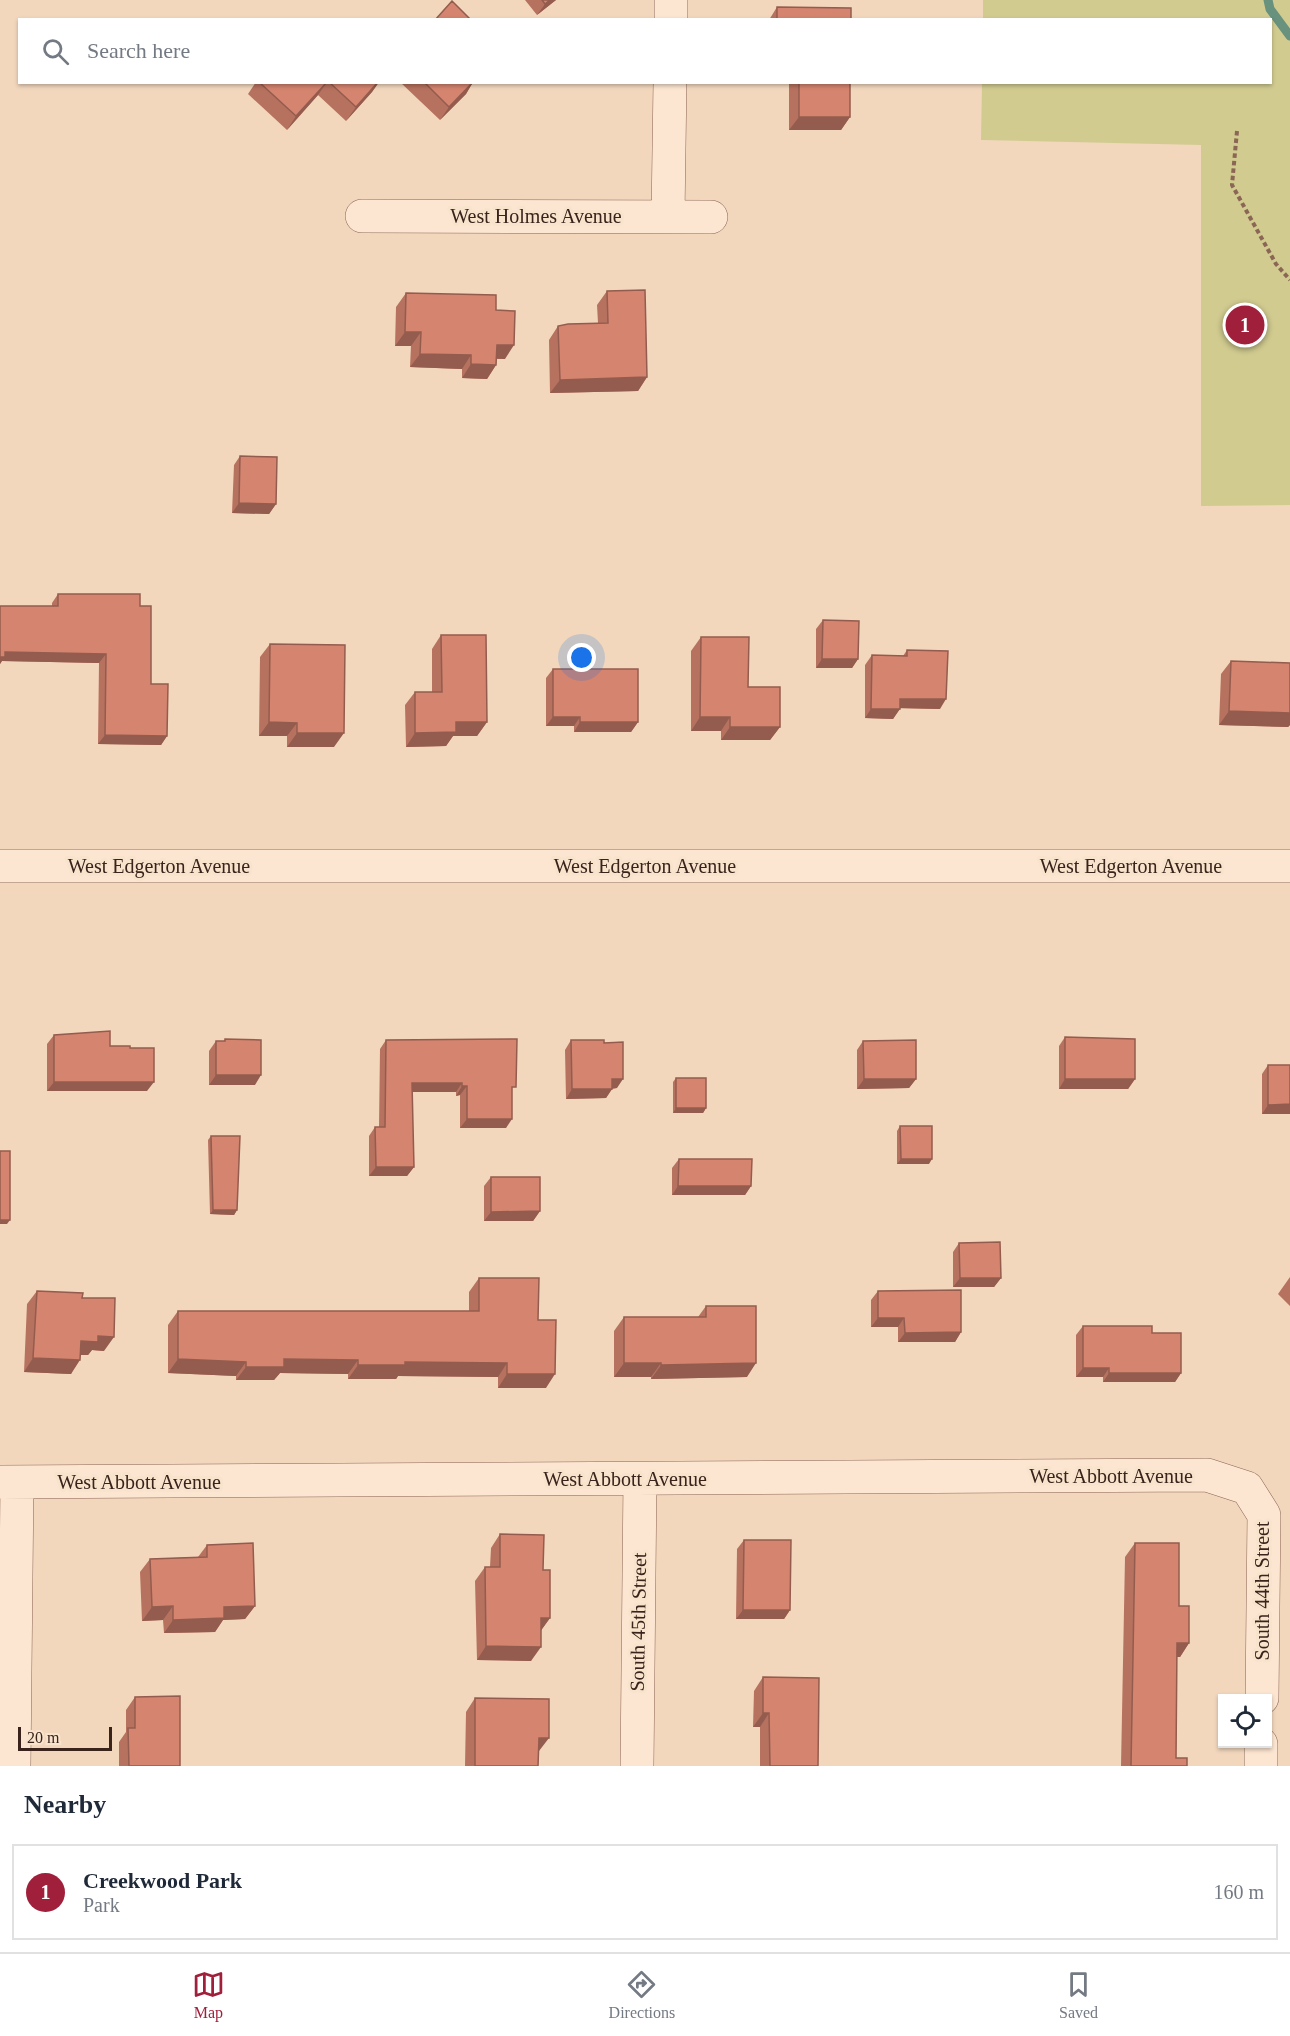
<!DOCTYPE html>
<html lang="en">
<head>
<meta charset="utf-8">
<style>
	:root { --surface:#fff; --page:#f2f2f3; --text:#1f2937; --muted:#747a83; --line:#e0e1e3; --accent:#a01f3a }
	body { margin:0; font-family:"Times New Roman",serif; background:var(--page); color:var(--text) }
	.controls { position:absolute; right:18px; bottom:18px; display:grid; overflow:hidden; border-radius:0px; box-shadow:0 2px 4px #0004 }
	.controls button { width:54px; height:54px; display:grid; place-items:center; padding:0; border:0; border-bottom:2px solid var(--line); background:var(--surface); color:var(--text); font:30px sans-serif }
	.scale { position:absolute; left:18px; bottom:15px; width:94px; box-sizing:border-box; padding-left:6px; border:3px solid #39231b; border-top:0; font-size:16px; line-height:21px; white-space:nowrap; color:#39231b; -webkit-text-stroke:4px #f8e3cd; paint-order:stroke }
	.you { position:absolute; left:582px; top:658px; width:21px; height:21px; margin:-15px; border:4px solid #fff; border-radius:50%; background:#1a73e8; box-shadow:0 0 0 9px #1a73e833 }
	.badge { display:grid; place-items:center; width:39px; height:39px; border-radius:50%; background:var(--accent); color:#fff; font-size:20px; font-weight:700 }
	.pin { position:absolute; translate:-50% -50%; border:3px solid #fff; box-shadow:0 2px 6px #0006 }
	.list { margin:0; padding:0; list-style:none }
	h2 { display:flex; justify-content:space-between; align-items:center; height:78px; margin:0; padding:0 24px; font-size:26px }
	h2 small { font-size:20px; font-weight:400; color:var(--muted) }
	.list li { display:grid; grid-template-columns:39px 1fr auto; gap:18px; align-items:center; box-sizing:border-box; height:96px; margin:0 12px 12px; padding:0 12px; border:2px solid var(--line); border-radius:0px }
	.list b { display:block; font-size:22px; white-space:nowrap }
	.list p { margin:0; font-size:20px; white-space:nowrap; color:var(--muted) }
	.list em { font-size:20px; font-style:normal; color:var(--muted) }
	.icon { flex:none; width:33px; height:33px; fill:none; stroke:currentColor; stroke-width:2; stroke-linecap:round; stroke-linejoin:round }
	.map { position:relative; flex:none; width:1290px; height:1766px; overflow:hidden }
	.search { position:absolute; background:var(--surface); box-shadow:0 2px 4px #0004; left:18px; right:18px; top:18px; height:66px; display:flex; align-items:center; gap:15px; box-sizing:border-box; padding:0 21px; border-radius:0px; color:var(--muted); font-size:22px }
	.sheet { height:186px; background:var(--surface) }
	nav { display:flex; justify-content:space-around; align-items:center; box-sizing:border-box; height:84px; border-top:2px solid var(--line); background:var(--surface); font-size:16px; color:var(--muted) }
	nav a { display:grid; justify-items:center; gap:3px }
	nav .on { color:var(--accent) }
	.map>svg:first-child { display:block }
	.green { fill:#d1cb90 }
	.lines { fill:none; stroke-linecap:round; stroke-linejoin:round }
	.stream { stroke:#68917e; stroke-width:9 }
	.minor-casing { stroke:#8b6655; stroke-width:34 }
	.path { stroke:#8b6655; stroke-width:4; stroke-dasharray:4.5 3; stroke-linecap:butt }
	.minor { stroke:#fce6d1; stroke-width:33 }
	.wall { fill:#b6725f }
	.shaded-wall { fill:#945c4e }
	.building { fill:#d4846f; stroke:#945c4e; stroke-width:1.5 }
	.labels { text-anchor:middle; dominant-baseline:central; stroke-width:6; stroke-linejoin:round; paint-order:stroke }
	.street-label { font-size:20px; fill:#39231b; stroke:#f8e3cd }
</style>
</head>
<body>
<div class="map">
<svg width="1290" height="1766" viewBox="0 0 1290 1766">
	<rect width="100%" height="100%" fill="#f2d7bd"/>
	<path class="green" d="M 983,0 L 1290,0 L 1290,505 L 1201,506 L 1201,145 L 981,140 L 982,83 L 1270,82 L 1270,20 L 983,19 Z"/>
	<g class="lines">
		<path class="stream" d="M 1268,0 L 1270,9 L 1290,36"/>
		<defs>
			<path id="minor" d="M 671,20 L 671,0
				M 362,216 L 711,217
				M 668,216 L 670,82
				M 0,866 L 1290,866
				M 0,1482 L 1207,1475 L 1247,1488 L 1264,1515 L 1262,1698
				M 14,1766 L 17,1482
				M 637,1766 L 640,1479
				M 1261,1766 L 1261,1744"/>
		</defs>
		<use href="#minor" class="minor-casing"/>
		<path class="path" d="M 1237,131 L 1232,185 L 1276,264 L 1290,280"/>
		<use href="#minor" class="minor"/>
	</g>
	<path class="wall" d="M 525,0 L 556,0 L 537,15 Z
		M 777,7 L 851,20 L 769,20 Z
		M 256,82 L 379,82 L 372,92 L 346,121 L 318,95 L 287,130 L 248,94 Z
		M 400,82 L 473,82 L 466,94 L 440,120 Z
		M 789,82 L 850,82 L 850,117 L 841,130 L 789,130 Z
		M 607,291 L 647,377 L 638,391 L 550,393 L 549,340 L 558,326 L 598,323 L 597,305 Z
		M 406,293 L 496,310 L 505,359 L 497,359 L 496,365 L 487,379 L 462,378 L 462,369 L 410,367 L 411,346 L 395,346 L 396,307 Z
		M 240,456 L 276,504 L 269,514 L 232,513 L 234,465 Z
		M 58,594 L 140,606 L 151,684 L 167,736 L 161,745 L 98,744 L 99,663 L 2,661 L 0,664 L 0,606 L 52,606 L 52,603 Z
		M 823,620 L 858,659 L 852,668 L 816,668 L 816,629 Z
		M 441,635 L 487,722 L 477,736 L 453,736 L 446,746 L 406,747 L 405,705 L 415,692 L 432,692 L 432,649 Z
		M 701,637 L 748,687 L 780,727 L 770,740 L 721,740 L 721,731 L 691,731 L 691,651 Z
		M 270,644 L 334,747 L 287,747 L 287,736 L 259,736 L 260,657 Z
		M 907,650 L 940,709 L 900,708 L 893,719 L 865,718 L 865,665 L 872,655 L 903,656 Z
		M 1231,661 L 1290,663 L 1290,725 L 1288,727 L 1219,725 L 1221,674 Z
		M 553,669 L 638,722 L 631,732 L 574,732 L 574,726 L 546,726 L 546,678 Z
		M 54,1035 L 110,1046 L 130,1048 L 147,1091 L 47,1091 L 47,1044 Z
		M 1065,1037 L 1135,1079 L 1128,1089 L 1059,1089 L 1059,1046 Z
		M 225,1039 L 255,1085 L 209,1085 L 209,1051 L 216,1041 L 224,1041 Z
		M 386,1040 L 512,1092 L 506,1128 L 460,1128 L 460,1095 L 456,1096 L 456,1092 L 412,1092 L 414,1167 L 407,1176 L 369,1176 L 369,1136 L 375,1127 L 379,1127 L 380,1049 Z
		M 571,1040 L 604,1043 L 617,1088 L 612,1089 L 606,1098 L 566,1099 L 565,1050 Z
		M 863,1041 L 916,1079 L 909,1088 L 857,1089 L 857,1050 Z
		M 1268,1065 L 1290,1065 L 1290,1114 L 1262,1114 L 1262,1074 Z
		M 676,1078 L 706,1108 L 703,1113 L 673,1113 L 673,1082 Z
		M 900,1126 L 929,1164 L 897,1164 L 897,1131 Z
		M 211,1136 L 237,1210 L 234,1215 L 210,1214 L 208,1140 Z
		M 679,1159 L 751,1186 L 745,1195 L 672,1195 L 672,1168 Z
		M 491,1177 L 540,1211 L 533,1221 L 484,1221 L 484,1186 Z
		M 959,1243 L 1001,1278 L 994,1287 L 953,1287 L 953,1252 Z
		M 1290,1277 L 1290,1306 L 1278,1294 Z
		M 479,1278 L 538,1320 L 546,1388 L 498,1388 L 498,1377 L 398,1376 L 396,1379 L 348,1379 L 348,1374 L 280,1373 L 274,1380 L 236,1380 L 236,1376 L 168,1373 L 168,1325 L 178,1311 L 469,1311 L 469,1292 Z
		M 37,1291 L 82,1298 L 104,1351 L 92,1350 L 88,1355 L 80,1355 L 71,1374 L 24,1372 L 27,1304 Z
		M 878,1291 L 961,1332 L 955,1342 L 898,1342 L 898,1327 L 871,1327 L 871,1300 Z
		M 706,1306 L 747,1377 L 651,1379 L 651,1377 L 614,1377 L 614,1331 L 624,1317 L 698,1317 Z
		M 1083,1326 L 1152,1333 L 1181,1373 L 1175,1382 L 1103,1382 L 1103,1377 L 1076,1377 L 1076,1335 Z
		M 500,1534 L 543,1570 L 550,1618 L 541,1630 L 531,1661 L 477,1660 L 475,1581 L 485,1567 L 490,1567 L 491,1548 Z
		M 744,1540 L 790,1610 L 784,1619 L 736,1619 L 737,1549 Z
		M 1135,1543 L 1179,1606 L 1189,1643 L 1180,1657 L 1177,1657 L 1176,1758 L 1187,1766 L 1121,1766 L 1125,1557 Z
		M 207,1545 L 255,1606 L 245,1619 L 223,1620 L 215,1632 L 164,1633 L 163,1620 L 142,1621 L 140,1572 L 150,1559 L 198,1557 Z
		M 763,1677 L 818,1766 L 760,1766 L 760,1727 L 753,1727 L 754,1691 Z
		M 135,1697 L 180,1766 L 119,1766 L 119,1742 L 126,1732 L 126,1710 Z
		M 475,1698 L 539,1751 L 538,1766 L 465,1766 L 466,1712 Z"/>
	<path class="shaded-wall" d="M 550,0 L 556,0 L 537,15 L 545,4 Z
		M 327,82 L 318,95 L 287,130 L 296,116 Z
		M 378,82 L 379,82 L 372,92 L 346,121 L 356,107 Z
		M 473,82 L 466,94 L 440,120 L 449,107 Z
		M 799,117 L 850,117 L 841,130 L 789,130 Z
		M 405,332 L 421,332 L 411,346 L 395,346 Z
		M 497,345 L 514,345 L 505,359 L 487,358 Z
		M 420,354 L 471,355 L 462,369 L 410,367 Z
		M 471,364 L 496,365 L 487,379 L 462,378 Z
		M 647,377 L 638,391 L 550,393 L 560,380 Z
		M 239,503 L 276,504 L 269,514 L 232,513 Z
		M 5,652 L 106,654 L 99,663 L 2,661 L 0,664 L 0,657 Z
		M 822,659 L 858,659 L 852,668 L 816,668 Z
		M 900,699 L 946,699 L 940,709 L 894,708 Z
		M 871,709 L 900,709 L 893,719 L 865,718 Z
		M 1229,711 L 1290,713 L 1290,725 L 1288,727 L 1219,725 Z
		M 553,717 L 580,717 L 574,726 L 546,726 Z
		M 700,717 L 730,717 L 721,731 L 691,731 Z
		M 269,722 L 297,723 L 287,736 L 259,736 Z
		M 456,722 L 487,722 L 477,736 L 453,736 L 446,746 L 406,747 L 415,733 Z
		M 580,722 L 638,722 L 631,732 L 574,732 Z
		M 730,727 L 780,727 L 770,740 L 721,740 Z
		M 297,733 L 344,733 L 334,747 L 287,747 Z
		M 105,735 L 167,736 L 161,745 L 98,744 Z
		M 216,1075 L 261,1075 L 255,1085 L 209,1085 Z
		M 612,1079 L 623,1079 L 617,1088 L 605,1089 Z
		M 864,1079 L 916,1079 L 909,1088 L 857,1089 Z
		M 1065,1079 L 1135,1079 L 1128,1089 L 1059,1089 Z
		M 54,1082 L 154,1082 L 147,1091 L 47,1091 Z
		M 412,1083 L 462,1083 L 456,1092 L 406,1092 Z
		M 462,1086 L 467,1086 L 460,1095 L 456,1096 Z
		M 572,1089 L 612,1089 L 606,1098 L 566,1099 Z
		M 1290,1104 L 1290,1114 L 1262,1114 L 1268,1105 Z
		M 676,1108 L 706,1108 L 703,1113 L 673,1113 Z
		M 467,1119 L 512,1119 L 506,1128 L 460,1128 Z
		M 901,1159 L 932,1159 L 929,1164 L 897,1164 Z
		M 376,1167 L 414,1167 L 407,1176 L 369,1176 Z
		M 678,1186 L 751,1186 L 745,1195 L 672,1195 Z
		M 213,1210 L 237,1210 L 234,1215 L 210,1214 Z
		M 540,1211 L 533,1221 L 484,1221 L 491,1212 Z
		M 0,1220 L 10,1220 L 7,1224 L 0,1224 Z
		M 960,1278 L 1001,1278 L 994,1287 L 953,1287 Z
		M 878,1318 L 904,1318 L 898,1327 L 871,1327 Z
		M 961,1332 L 955,1342 L 898,1342 L 905,1333 Z
		M 98,1336 L 114,1337 L 104,1351 L 92,1350 L 88,1355 L 71,1355 L 81,1341 Z
		M 33,1358 L 80,1360 L 71,1374 L 24,1372 Z
		M 178,1359 L 246,1362 L 236,1376 L 168,1373 Z
		M 284,1359 L 358,1360 L 348,1374 L 280,1373 L 274,1380 L 236,1380 L 246,1367 Z
		M 405,1362 L 507,1363 L 498,1377 L 398,1376 L 396,1379 L 348,1379 L 358,1365 Z
		M 624,1363 L 661,1363 L 651,1377 L 614,1377 Z
		M 756,1363 L 747,1377 L 651,1379 L 661,1365 Z
		M 1083,1368 L 1109,1368 L 1103,1377 L 1076,1377 Z
		M 1109,1373 L 1181,1373 L 1175,1382 L 1103,1382 Z
		M 507,1374 L 555,1374 L 546,1388 L 498,1388 Z
		M 173,1606 L 163,1620 L 142,1621 L 152,1607 Z
		M 255,1606 L 245,1619 L 223,1620 L 215,1632 L 164,1633 L 173,1620 L 224,1607 Z
		M 743,1610 L 790,1610 L 784,1619 L 736,1619 Z
		M 541,1618 L 550,1618 L 540,1632 Z
		M 1177,1643 L 1189,1643 L 1180,1657 L 1167,1657 Z
		M 486,1646 L 541,1647 L 531,1661 L 477,1660 Z
		M 763,1713 L 769,1713 L 760,1727 L 753,1727 Z
		M 539,1738 L 549,1738 L 539,1751 L 529,1751 Z"/>
	<path class="building" d="M 542,0 L 550,0 L 545,4 Z
		M 452,1 L 471,20 L 435,20 Z
		M 777,7 L 851,8 L 851,20 L 777,20 Z
		M 259,82 L 327,82 L 296,116 Z
		M 329,82 L 378,82 L 356,107 Z
		M 424,82 L 473,82 L 449,107 Z
		M 799,82 L 850,82 L 850,117 L 799,117 Z
		M 645,290 L 647,377 L 560,380 L 558,326 L 568,324 L 608,323 L 607,291 Z
		M 406,293 L 496,295 L 496,310 L 515,311 L 514,345 L 497,345 L 496,365 L 471,364 L 471,355 L 420,354 L 421,332 L 405,332 Z
		M 240,456 L 277,457 L 276,504 L 239,503 Z
		M 58,594 L 140,594 L 140,606 L 151,606 L 151,684 L 168,684 L 167,736 L 105,735 L 106,654 L 5,652 L 5,657 L 0,657 L 0,606 L 58,606 Z
		M 823,620 L 859,621 L 858,659 L 822,659 Z
		M 441,635 L 486,635 L 487,722 L 456,722 L 456,732 L 415,733 L 415,692 L 442,692 Z
		M 701,637 L 749,637 L 748,687 L 780,687 L 780,727 L 730,727 L 730,717 L 700,717 Z
		M 270,644 L 345,645 L 344,733 L 297,733 L 297,723 L 269,722 Z
		M 907,650 L 948,651 L 946,699 L 900,699 L 900,709 L 871,709 L 872,655 L 907,656 Z
		M 1231,661 L 1290,663 L 1290,713 L 1229,711 Z
		M 553,669 L 638,669 L 638,722 L 580,722 L 580,717 L 553,717 Z
		M 110,1031 L 110,1046 L 130,1046 L 130,1048 L 154,1048 L 154,1082 L 54,1082 L 54,1035 Z
		M 1065,1037 L 1135,1039 L 1135,1079 L 1065,1079 Z
		M 225,1039 L 261,1040 L 261,1075 L 216,1075 L 216,1041 L 225,1041 Z
		M 517,1039 L 516,1087 L 512,1087 L 512,1119 L 467,1119 L 467,1086 L 462,1086 L 462,1083 L 412,1083 L 414,1167 L 376,1167 L 375,1127 L 385,1127 L 386,1040 Z
		M 571,1040 L 604,1040 L 604,1043 L 623,1042 L 623,1079 L 612,1079 L 612,1089 L 572,1089 Z
		M 916,1040 L 916,1079 L 864,1079 L 863,1041 Z
		M 1268,1065 L 1290,1065 L 1290,1104 L 1268,1105 Z
		M 676,1078 L 706,1078 L 706,1108 L 676,1108 Z
		M 900,1126 L 932,1126 L 932,1159 L 901,1159 Z
		M 211,1136 L 240,1136 L 237,1210 L 213,1210 Z
		M 0,1151 L 10,1151 L 10,1220 L 0,1220 Z
		M 679,1159 L 752,1159 L 751,1186 L 678,1186 Z
		M 491,1177 L 540,1177 L 540,1211 L 491,1212 Z
		M 1000,1242 L 1001,1278 L 960,1278 L 959,1243 Z
		M 479,1278 L 539,1278 L 538,1320 L 556,1320 L 555,1374 L 507,1374 L 507,1363 L 405,1362 L 405,1365 L 358,1365 L 358,1360 L 284,1359 L 284,1367 L 246,1367 L 246,1362 L 178,1359 L 178,1311 L 479,1311 Z
		M 961,1290 L 961,1332 L 905,1333 L 904,1318 L 878,1318 L 878,1291 Z
		M 37,1291 L 83,1293 L 82,1298 L 115,1298 L 114,1337 L 98,1336 L 98,1342 L 81,1341 L 80,1360 L 33,1358 Z
		M 706,1306 L 756,1306 L 756,1363 L 661,1365 L 661,1363 L 624,1363 L 624,1317 L 706,1317 Z
		M 1083,1326 L 1152,1326 L 1152,1333 L 1181,1333 L 1181,1373 L 1109,1373 L 1109,1368 L 1083,1368 Z
		M 500,1534 L 544,1535 L 543,1570 L 550,1570 L 550,1618 L 541,1618 L 541,1647 L 486,1646 L 485,1567 L 500,1567 Z
		M 744,1540 L 791,1540 L 790,1610 L 743,1610 Z
		M 253,1543 L 255,1606 L 224,1607 L 224,1618 L 173,1620 L 173,1606 L 152,1607 L 150,1559 L 207,1557 L 207,1545 Z
		M 1135,1543 L 1179,1543 L 1179,1606 L 1189,1606 L 1189,1643 L 1177,1643 L 1176,1758 L 1187,1758 L 1187,1766 L 1131,1766 Z
		M 763,1677 L 819,1678 L 818,1766 L 770,1766 L 769,1713 L 763,1713 Z
		M 180,1696 L 180,1766 L 129,1766 L 128,1728 L 135,1728 L 135,1697 Z
		M 475,1698 L 549,1699 L 549,1738 L 539,1738 L 538,1766 L 475,1766 Z"/>
	<g class="labels">
		<g class="street-label">
			<text x="536" y="216">West Holmes Avenue</text>
			<text x="159" y="866">West Edgerton Avenue</text>
			<text x="645" y="866">West Edgerton Avenue</text>
			<text x="1131" y="866">West Edgerton Avenue</text>
			<text x="1111" y="1476">West Abbott Avenue</text>
			<text x="625" y="1479">West Abbott Avenue</text>
			<text x="139" y="1482">West Abbott Avenue</text>
			<text transform="translate(1262 1591) rotate(-90)">South 44th Street</text>
			<text transform="translate(638 1622) rotate(-89)">South 45th Street</text>
		</g>
	</g>
</svg>
<div class="controls">
<button><svg class="icon" aria-label="locate" viewBox="0 0 24 24"><circle cx="12" cy="12" r="6"/><path d="M12 2v4M12 18v4M2 12h4M18 12h4"/></svg></button>
</div>
<div class="scale">20 m</div>
<div class="you"></div>
<div class="pin badge" style="left:1245px;top:325px">1</div>
<div class="search"><svg class="icon" aria-label="search" viewBox="0 0 24 24"><circle cx="10" cy="10" r="6"/><path d="M15 15l6 6"/></svg>Search here</div>
</div>
<section class="sheet">
<h2>Nearby<small></small></h2>
<ul class="list">
<li><span class="badge">1</span><div><b>Creekwood Park</b><p>Park</p></div><em>160 m</em></li>
</ul>
</section>
<nav>
<a class="on"><svg class="icon" aria-label="map" viewBox="0 0 24 24"><path d="M3 6l6-2 6 2 6-2v14l-6 2-6-2-6 2zM9 4v14M15 6v14"/></svg>Map</a>
<a><svg class="icon" aria-label="directions" viewBox="0 0 24 24"><path d="M12 3l9 9-9 9-9-9zM9 14v-3h6M13 9l2 2-2 2"/></svg>Directions</a>
<a><svg class="icon" aria-label="saved" viewBox="0 0 24 24"><path d="M7 4h10v16l-5-4-5 4z"/></svg>Saved</a>
</nav>
</body>
</html>
